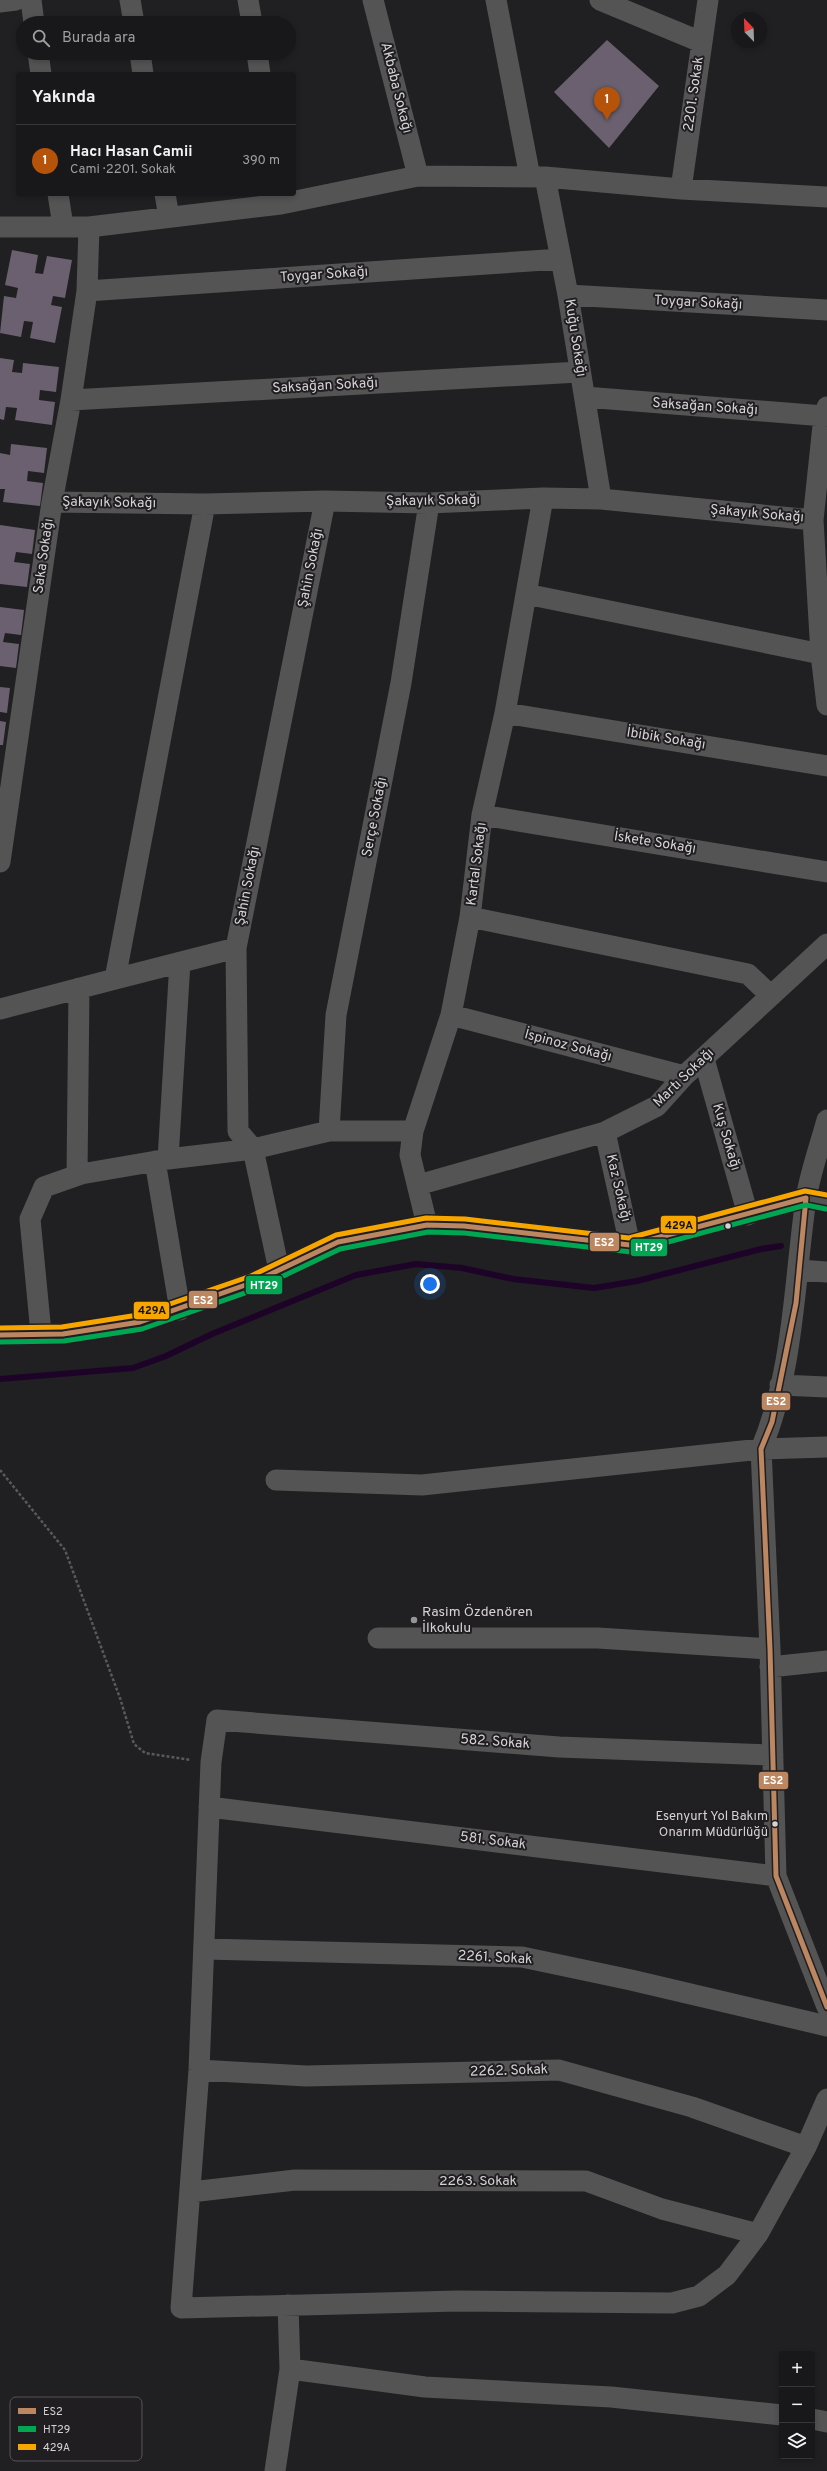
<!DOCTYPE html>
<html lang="tr">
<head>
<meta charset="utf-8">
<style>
	:root { --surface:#181719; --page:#252426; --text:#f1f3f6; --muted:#9f9fa2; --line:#363638; --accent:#b45309 }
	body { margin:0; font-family:Overpass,sans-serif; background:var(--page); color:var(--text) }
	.controls { position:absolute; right:12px; bottom:12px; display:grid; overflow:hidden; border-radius:4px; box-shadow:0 2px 6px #0003 }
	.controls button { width:36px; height:36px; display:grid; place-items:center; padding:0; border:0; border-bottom:1px solid var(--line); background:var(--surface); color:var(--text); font:20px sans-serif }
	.compass { position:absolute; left:731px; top:12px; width:36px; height:36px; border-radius:50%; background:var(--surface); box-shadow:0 2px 6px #0003; rotate:337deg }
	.you { position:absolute; left:430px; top:1284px; width:14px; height:14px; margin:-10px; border:3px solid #fff; border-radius:50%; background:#1a73e8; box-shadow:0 0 0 6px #1a73e833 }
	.badge { display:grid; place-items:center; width:26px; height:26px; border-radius:50%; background:var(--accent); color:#fff; font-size:13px; font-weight:700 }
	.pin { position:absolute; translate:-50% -33px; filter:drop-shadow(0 1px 2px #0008) }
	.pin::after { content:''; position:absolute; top:21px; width:14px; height:12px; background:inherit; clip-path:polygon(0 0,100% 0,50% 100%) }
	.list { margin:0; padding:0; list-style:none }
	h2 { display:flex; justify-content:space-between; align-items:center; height:52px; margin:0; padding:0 16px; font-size:17px }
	h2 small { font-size:13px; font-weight:400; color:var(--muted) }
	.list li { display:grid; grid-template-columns:26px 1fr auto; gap:12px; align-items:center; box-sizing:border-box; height:72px; padding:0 16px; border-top:1px solid var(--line) }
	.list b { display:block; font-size:15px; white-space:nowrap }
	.list p { margin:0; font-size:13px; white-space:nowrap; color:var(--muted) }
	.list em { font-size:13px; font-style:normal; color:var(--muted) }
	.icon { flex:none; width:22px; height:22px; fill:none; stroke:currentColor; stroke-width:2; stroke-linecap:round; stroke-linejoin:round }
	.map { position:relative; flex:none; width:827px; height:2471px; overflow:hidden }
	.search { position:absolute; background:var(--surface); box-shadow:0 2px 6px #0003; left:16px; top:16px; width:280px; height:44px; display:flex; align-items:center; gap:10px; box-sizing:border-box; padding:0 14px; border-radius:22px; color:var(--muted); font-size:15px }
	.panel { position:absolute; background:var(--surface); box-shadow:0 2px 6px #0003; left:16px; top:72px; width:280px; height:124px; border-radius:4px }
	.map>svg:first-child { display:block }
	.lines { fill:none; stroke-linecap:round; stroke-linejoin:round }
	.stream { stroke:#1e0328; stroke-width:6 }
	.building { fill:#6a606f }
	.path { stroke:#595959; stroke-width:2.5; stroke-dasharray:3 2; stroke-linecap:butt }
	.minor { stroke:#545454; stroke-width:21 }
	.bus-1-casing { stroke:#211e22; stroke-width:8 }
	.bus-2-casing { stroke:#211e22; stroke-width:8 }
	.bus-3-casing { stroke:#211e22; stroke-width:8 }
	.bus-1 { stroke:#bb8660; stroke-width:5 }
	.bus-2 { stroke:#00a651; stroke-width:5 }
	.bus-3 { stroke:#f7a600; stroke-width:5 }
	.bus-dot { fill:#d5d3d6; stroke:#211e22; stroke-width:1.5 }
	.poi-dot { fill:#969497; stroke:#211e22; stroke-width:1.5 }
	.labels { text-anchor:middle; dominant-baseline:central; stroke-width:4; stroke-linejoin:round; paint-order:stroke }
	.bus-label { font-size:13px; fill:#d5d3d6; stroke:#211e22; text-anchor:end }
	.street-label { font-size:14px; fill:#d5d3d6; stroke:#211e22 }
	.poi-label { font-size:14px; fill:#d5d3d6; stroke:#211e22; text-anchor:start }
	.key { fill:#211e22; stroke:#575458; stroke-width:1 }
	.key-label { font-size:11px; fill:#d5d3d6 }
	.line-badge { stroke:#211e22; stroke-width:1.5 }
	.badge-label { font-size:11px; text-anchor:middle; font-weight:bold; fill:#fff }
	.pale-badge-label { font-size:11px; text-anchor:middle; font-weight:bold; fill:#111 }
</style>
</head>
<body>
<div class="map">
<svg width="827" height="2471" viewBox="0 0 827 2471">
	<rect width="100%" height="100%" fill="#201f21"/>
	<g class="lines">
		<path class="stream" d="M 0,1379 L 133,1368 L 166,1356 L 212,1334 L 356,1275 L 416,1264 L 462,1268 L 513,1279 L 594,1288 L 637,1281 L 761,1249 L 781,1246"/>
	</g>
	<path class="building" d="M 607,40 L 659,86 L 609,148 L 554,92 Z
		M 12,250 L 38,255 L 35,273 L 43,274 L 47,256 L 72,260 L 65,298 L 53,296 L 51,305 L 62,307 L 55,343 L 30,338 L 33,322 L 24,321 L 21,337 L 0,333 L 4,296 L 16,298 L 18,288 L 5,285 Z
		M 0,358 L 14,360 L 12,372 L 22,373 L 23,363 L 59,367 L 56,392 L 40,390 L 39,400 L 55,402 L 52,425 L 15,420 L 17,408 L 6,407 L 4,420 L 0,419 Z
		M 11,444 L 47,448 L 44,473 L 28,471 L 27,481 L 43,483 L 40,506 L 3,502 L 5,489 L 0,489 L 0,453 L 10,455 Z
		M 0,525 L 35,530 L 32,554 L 16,552 L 14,562 L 30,564 L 27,587 L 0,584 Z
		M 0,607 L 24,610 L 21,635 L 5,633 L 3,642 L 19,644 L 16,668 L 0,666 Z
		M 0,687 L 10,688 L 7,713 L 0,712 Z
		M 0,721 L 6,722 L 3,745 L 0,745 Z"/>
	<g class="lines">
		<path class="path" d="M 0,1470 L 65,1550 L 120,1698 L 134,1744 L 145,1753 L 191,1760"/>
		<path class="minor" d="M 31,0 L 34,23
			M 130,0 L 134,23
			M 248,0 L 252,23
			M 373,0 L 418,176
			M 496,0 L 530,177
			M 600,0 L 701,42
			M 0,2 L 16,0
			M 38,53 L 41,74
			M 140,53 L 143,74
			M 257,53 L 260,74
			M 545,177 L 568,295 L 601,499
			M 681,189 L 708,0
			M 58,194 L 63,226
			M 165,194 L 169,217
			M 0,227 L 89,227 L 281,204 L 418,176 L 545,177 L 681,189 L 827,197
			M 87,291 L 561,259
			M 568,295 L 827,310
			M 585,397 L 824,416
			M 71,400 L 579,372
			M 827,407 L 824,416 L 813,520 L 821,654 L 827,705
			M 52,502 L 205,504 L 325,501 L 429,503 L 543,498 L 601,499 L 813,520
			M 526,594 L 821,654
			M 505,713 L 827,766
			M 482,815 L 827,872
			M 0,862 L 52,502 L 71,400 L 87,291 L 89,227
			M 470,917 L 748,974 L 771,996
			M 115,979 L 236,948
			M 0,1009 L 115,979 L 205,504
			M 451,1015 L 684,1076
			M 704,1059 L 748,1215
			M 827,1120 C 820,1146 810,1173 806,1199 C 794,1282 794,1371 761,1449 L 770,1649 L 776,1876 L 827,2007
			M 329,1131 L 336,1015 L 401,683 L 429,503
			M 605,1132 L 630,1245
			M 168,1159 L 180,962
			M 155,1161 L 180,1310
			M 77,1175 L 79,988
			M 418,1185 L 605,1132 L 657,1106 L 684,1076 L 827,944
			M 427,1225 L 410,1155 L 413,1131 L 451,1015 L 470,917 L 482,815 L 505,713 L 543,498
			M 279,1270 L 253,1149 L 238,1131 L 236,948 L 325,501
			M 799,1270 L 827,1272
			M 41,1333 L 30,1219 L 44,1187 L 81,1174 L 168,1159 L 253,1149 L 329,1131 L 413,1131
			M 0,1335 L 63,1334 L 140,1322 L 254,1282 L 338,1242 L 427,1225 L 464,1226 L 630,1245 L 806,1198 L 827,1202
			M 780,1385 L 827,1387
			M 276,1480 L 422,1485 L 761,1449 L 827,1447
			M 378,1638 L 598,1638 L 770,1649
			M 770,1667 L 827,1661
			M 773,1755 L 559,1747 L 217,1720 L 211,1762 L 199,2070 L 181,2308 L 458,2301 L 672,2303 L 699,2296 L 727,2275 L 758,2234 L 806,2147 L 827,2099
			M 209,1807 L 776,1876
			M 204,1949 L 522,1957 L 631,1980 L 827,2026
			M 199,2070 L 306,2076 L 559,2070 L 692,2107 L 806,2147
			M 191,2192 L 295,2180 L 586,2181 L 662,2209 L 758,2234
			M 290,2369 L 425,2387 L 611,2397 L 782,2415
			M 812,2419 L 827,2422
			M 275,2471 L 290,2369 L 288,2305"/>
		<defs>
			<path id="bus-1" d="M 806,1198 L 796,1303 L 772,1422 L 761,1449 L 770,1649 L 776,1876 L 827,2007
				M 0,1335 L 63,1334 L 140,1322 L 254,1282 L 338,1242 L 427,1225 L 464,1226 L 630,1245 L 806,1198"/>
			<path id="bus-2" d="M 0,1342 L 64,1341 L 142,1329 L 256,1289 L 340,1249 L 428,1232 L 464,1233 L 631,1252 L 806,1205 L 826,1209"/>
			<path id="bus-3" d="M 0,1328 L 62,1327 L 138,1315 L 251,1276 L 336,1235 L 426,1218 L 465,1219 L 629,1238 L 805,1191 L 827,1195"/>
		</defs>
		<use href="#bus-1" class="bus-1-casing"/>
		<use href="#bus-2" class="bus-2-casing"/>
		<use href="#bus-3" class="bus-3-casing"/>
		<use href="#bus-1" class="bus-1"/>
		<use href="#bus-2" class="bus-2"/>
		<use href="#bus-3" class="bus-3"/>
	</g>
	<g class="bus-dot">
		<circle cx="728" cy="1226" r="3.5"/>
		<circle cx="775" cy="1824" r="3.5"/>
	</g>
	<circle class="poi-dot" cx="414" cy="1620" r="4"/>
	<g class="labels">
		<g class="bus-label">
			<text x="768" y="1817">Esenyurt Yol Bakım<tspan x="768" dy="16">Onarım Müdürlüğü</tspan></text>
		</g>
		<g class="street-label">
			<text transform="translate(396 88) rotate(76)">Akbaba Sokağı</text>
			<text transform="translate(694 94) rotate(-82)">2201. Sokak</text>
			<text transform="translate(324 275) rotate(-4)">Toygar Sokağı</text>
			<text transform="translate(698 303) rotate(3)">Toygar Sokağı</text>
			<text transform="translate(575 338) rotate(81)">Kuğu Sokağı</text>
			<text transform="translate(325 386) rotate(-3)">Saksağan Sokağı</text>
			<text transform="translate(705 407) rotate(4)">Saksağan Sokağı</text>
			<text transform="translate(433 501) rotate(-1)">Şakayık Sokağı</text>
			<text transform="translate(109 503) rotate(1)">Şakayık Sokağı</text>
			<text transform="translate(757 514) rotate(5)">Şakayık Sokağı</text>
			<text transform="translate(44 556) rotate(-82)">Saka Sokağı</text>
			<text transform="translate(311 568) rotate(-79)">Şahin Sokağı</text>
			<text transform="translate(666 739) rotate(9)">İbibik Sokağı</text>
			<text transform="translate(375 817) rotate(-79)">Serçe Sokağı</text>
			<text transform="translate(655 843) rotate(9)">İskete Sokağı</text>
			<text transform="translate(477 864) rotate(-83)">Kartal Sokağı</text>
			<text transform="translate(248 886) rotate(-79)">Şahin Sokağı</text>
			<text transform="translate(568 1046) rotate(15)">İspinoz Sokağı</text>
			<text transform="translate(684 1078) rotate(-44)">Martı Sokağı</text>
			<text transform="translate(726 1137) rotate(74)">Kuş Sokağı</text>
			<text transform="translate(618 1188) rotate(77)">Kaz Sokağı</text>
			<text transform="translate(495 1742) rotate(4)">582. Sokak</text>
			<text transform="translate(493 1841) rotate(7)">581. Sokak</text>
			<text transform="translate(495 1958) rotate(3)">2261. Sokak</text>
			<text transform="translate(509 2071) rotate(-2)">2262. Sokak</text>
			<text x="478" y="2181">2263. Sokak</text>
		</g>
		<g class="poi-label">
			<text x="422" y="1612">Rasim Özdenören<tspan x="422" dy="16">İlkokulu</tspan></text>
		</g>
	</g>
	<rect x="10" y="2397" width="132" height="64" rx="6" class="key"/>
	<rect x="18" y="2408" width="18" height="6" fill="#bb8660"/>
	<rect x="18" y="2426" width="18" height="6" fill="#00a651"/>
	<rect x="18" y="2444" width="18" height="6" fill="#f7a600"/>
	<g class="key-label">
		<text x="43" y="2415">ES2</text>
		<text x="43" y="2433">HT29</text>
		<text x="43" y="2451">429A</text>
	</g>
	<g class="line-badge">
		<rect x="660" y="1215" width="37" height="19" rx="4" fill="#f7a600"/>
		<rect x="589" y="1232" width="31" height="20" rx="4" fill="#bb8660"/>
		<rect x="630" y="1238" width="38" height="19" rx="4" fill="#00a651"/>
		<rect x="245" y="1275" width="38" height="20" rx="4" fill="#00a651"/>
		<rect x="188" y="1290" width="30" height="19" rx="4" fill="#bb8660"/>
		<rect x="133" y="1301" width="37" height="19" rx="4" fill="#f7a600"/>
		<rect x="761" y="1392" width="30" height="19" rx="4" fill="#bb8660"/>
		<rect x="758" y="1771" width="31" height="19" rx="4" fill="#bb8660"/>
	</g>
	<g class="badge-label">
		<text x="604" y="1246">ES2</text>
		<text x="649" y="1251">HT29</text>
		<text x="264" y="1289">HT29</text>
		<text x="203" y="1304">ES2</text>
		<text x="776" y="1405">ES2</text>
		<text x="773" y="1784">ES2</text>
	</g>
	<g class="pale-badge-label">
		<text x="679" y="1229">429A</text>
		<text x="152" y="1314">429A</text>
	</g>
</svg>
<div class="controls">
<button>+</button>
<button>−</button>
<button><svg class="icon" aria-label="layers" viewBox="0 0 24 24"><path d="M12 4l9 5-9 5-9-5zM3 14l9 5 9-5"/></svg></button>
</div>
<svg class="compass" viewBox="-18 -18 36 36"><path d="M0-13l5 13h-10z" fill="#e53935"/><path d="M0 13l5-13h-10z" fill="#9f9fa2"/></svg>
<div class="you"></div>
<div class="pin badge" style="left:607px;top:120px">1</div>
<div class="search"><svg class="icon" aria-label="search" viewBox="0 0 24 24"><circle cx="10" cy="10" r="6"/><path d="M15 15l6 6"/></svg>Burada ara</div>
<section class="panel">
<h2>Yakında<small></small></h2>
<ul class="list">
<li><span class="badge">1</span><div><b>Hacı Hasan Camii</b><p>Cami · 2201. Sokak</p></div><em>390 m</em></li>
</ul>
</section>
</div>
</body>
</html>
